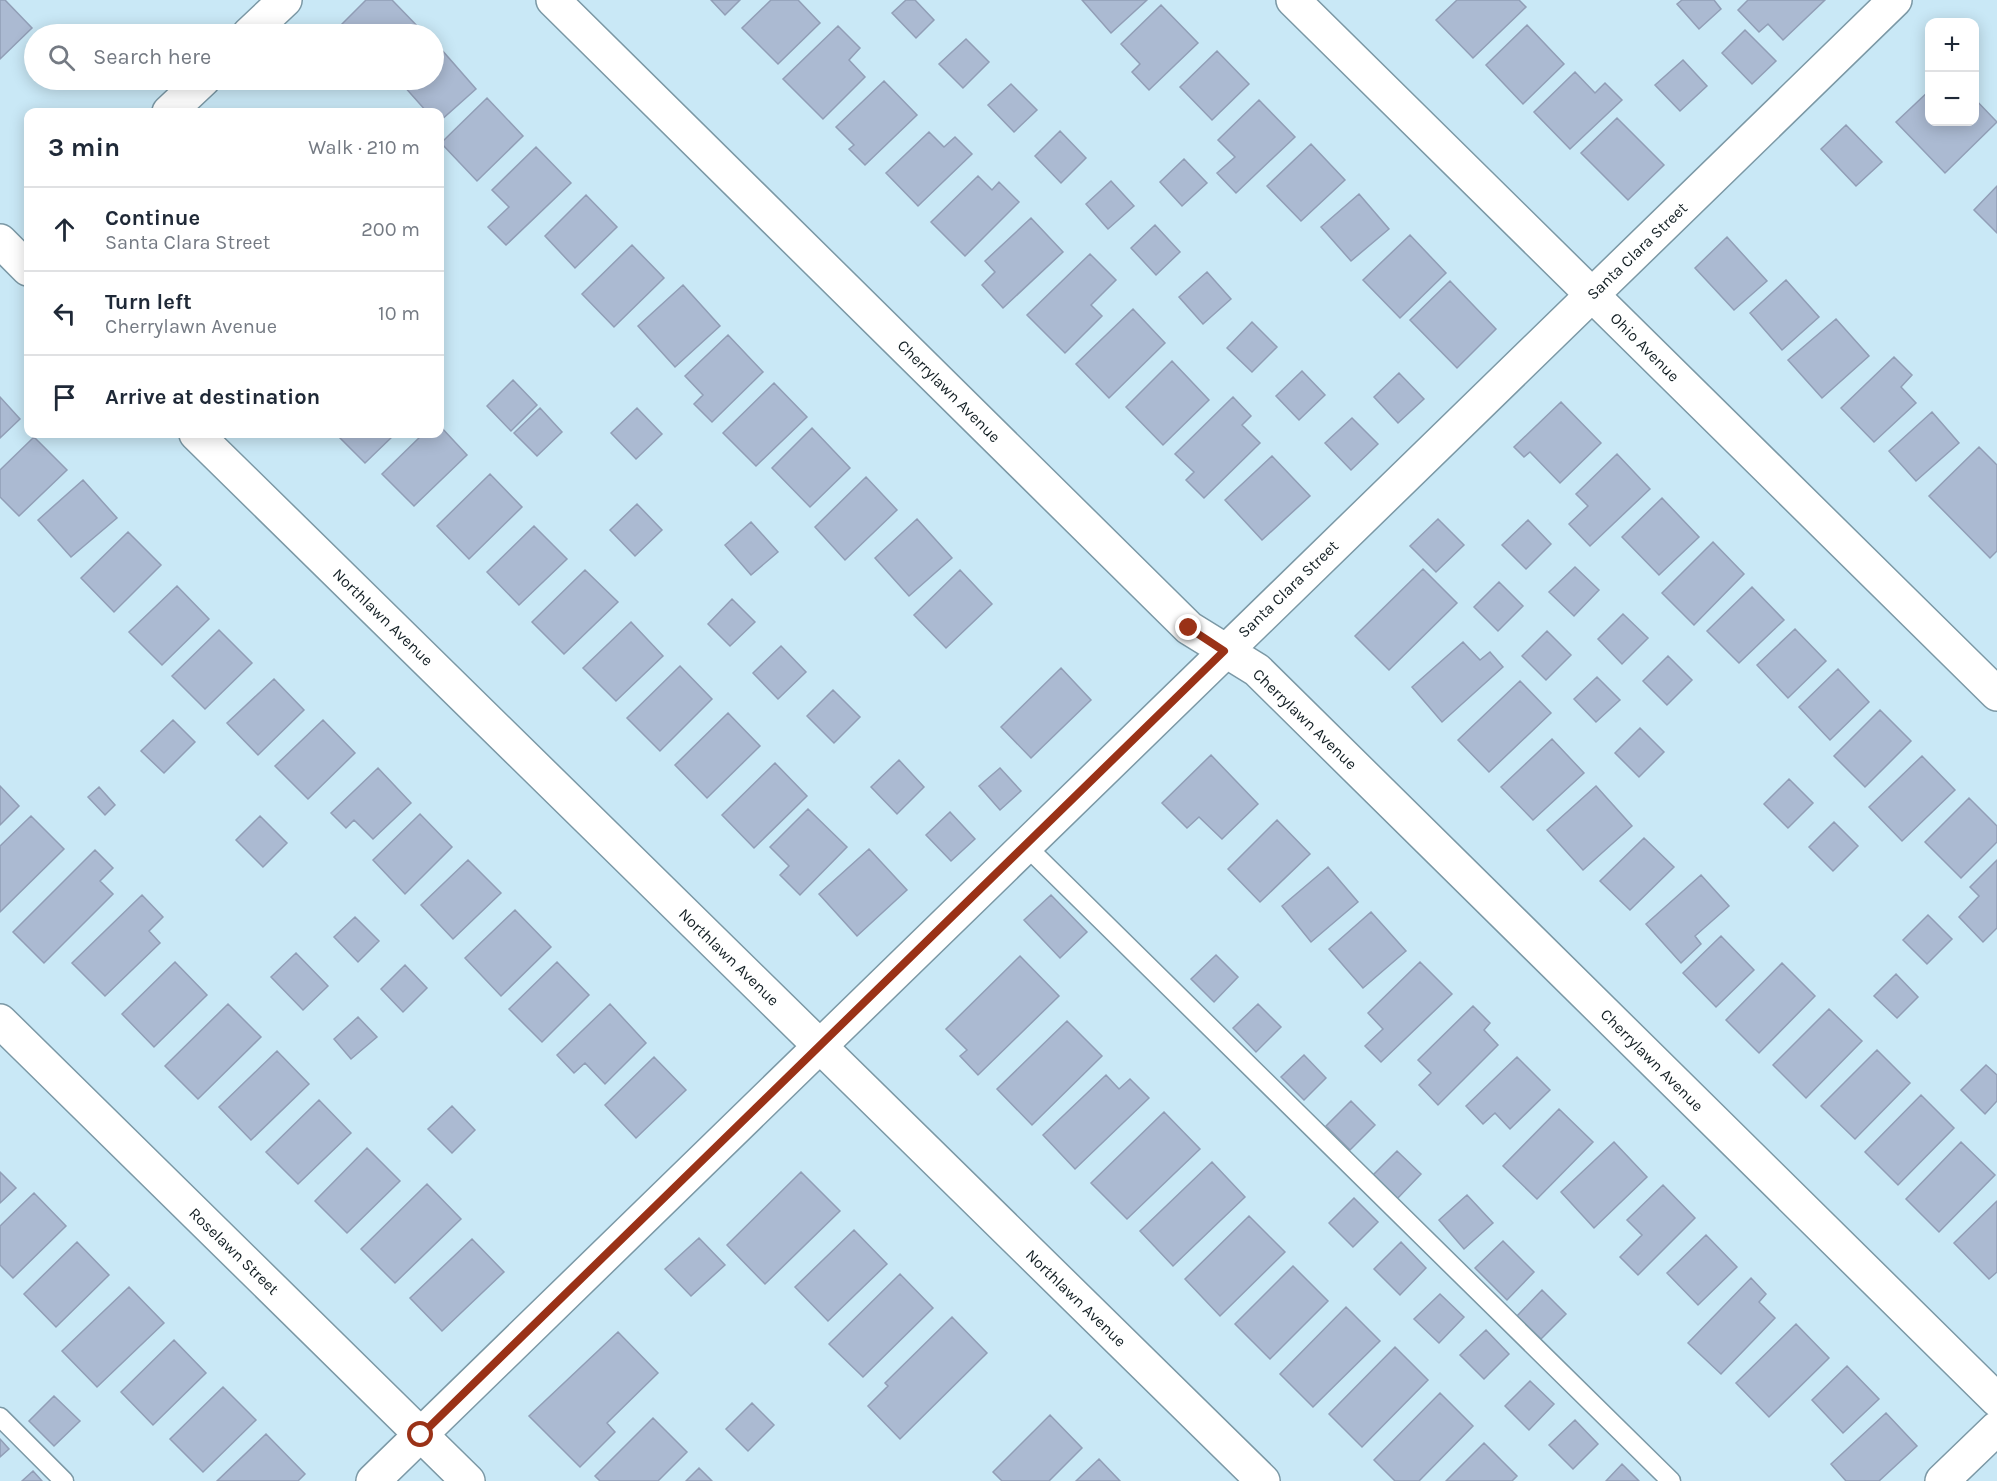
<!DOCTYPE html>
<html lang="en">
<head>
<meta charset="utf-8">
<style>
	:root { --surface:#fff; --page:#f2f2f3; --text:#1f2937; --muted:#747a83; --line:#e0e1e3 }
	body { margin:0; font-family:Karla,sans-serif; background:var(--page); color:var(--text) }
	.controls { position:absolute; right:18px; top:18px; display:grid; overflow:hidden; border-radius:12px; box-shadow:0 3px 15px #0003 }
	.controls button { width:54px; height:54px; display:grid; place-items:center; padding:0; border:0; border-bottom:2px solid var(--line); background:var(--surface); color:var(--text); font:30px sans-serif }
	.stop { position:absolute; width:18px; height:18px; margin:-14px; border:4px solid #9a3217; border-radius:50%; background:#fff }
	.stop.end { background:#9a3217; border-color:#fff; box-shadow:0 2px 6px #0008 }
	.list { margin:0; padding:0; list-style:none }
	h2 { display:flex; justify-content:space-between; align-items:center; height:78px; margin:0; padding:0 24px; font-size:26px }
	h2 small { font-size:20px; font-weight:400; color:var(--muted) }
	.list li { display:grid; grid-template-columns:39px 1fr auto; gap:18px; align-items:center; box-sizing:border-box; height:84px; padding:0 24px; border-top:2px solid var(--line) }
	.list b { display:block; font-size:22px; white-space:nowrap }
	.list p { margin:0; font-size:20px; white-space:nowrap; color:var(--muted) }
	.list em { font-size:20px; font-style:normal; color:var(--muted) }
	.icon { flex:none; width:33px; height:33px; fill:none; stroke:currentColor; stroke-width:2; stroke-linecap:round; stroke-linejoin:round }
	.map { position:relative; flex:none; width:1997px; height:1481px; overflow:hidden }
	.search { position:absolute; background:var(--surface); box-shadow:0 3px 15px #0003; left:24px; top:24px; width:420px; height:66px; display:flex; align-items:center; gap:15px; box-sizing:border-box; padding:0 21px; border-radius:33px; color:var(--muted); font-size:22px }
	.panel { position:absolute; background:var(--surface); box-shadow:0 3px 15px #0003; left:24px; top:108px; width:420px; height:330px; border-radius:12px }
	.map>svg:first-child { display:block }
	.building { fill:#abbad2; stroke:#919eb6; stroke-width:1.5 }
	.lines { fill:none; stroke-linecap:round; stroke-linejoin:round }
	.service-casing { stroke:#7b98a5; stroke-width:21 }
	.minor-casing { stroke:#7b98a5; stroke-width:36 }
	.service { stroke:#fff; stroke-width:18 }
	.minor { stroke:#fff; stroke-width:33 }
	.route { stroke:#9a3217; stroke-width:8 }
	.labels { text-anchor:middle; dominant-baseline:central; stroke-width:4.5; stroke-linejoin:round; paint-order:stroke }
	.street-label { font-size:16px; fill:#142025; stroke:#fff }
</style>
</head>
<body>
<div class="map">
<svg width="1997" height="1481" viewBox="0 0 1997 1481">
	<rect width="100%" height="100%" fill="#c9e8f6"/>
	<path class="building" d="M 0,0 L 5,0 L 32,28 L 0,59 Z
		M 366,0 L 392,0 L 424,33 L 350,34 L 341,25 Z
		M 711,0 L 740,0 L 725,15 Z
		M 771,0 L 798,0 L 820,23 L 778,64 L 742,28 Z
		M 906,0 L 915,0 L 934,20 L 916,38 L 892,13 Z
		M 1082,0 L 1147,0 L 1111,33 Z
		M 1457,0 L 1519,0 L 1526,7 L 1473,58 L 1436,20 Z
		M 1682,0 L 1714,0 L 1721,9 L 1699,29 L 1677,4 Z
		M 1748,0 L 1825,0 L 1783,40 L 1768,24 L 1759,32 L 1738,10 Z
		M 1161,5 L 1198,43 L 1149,90 L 1132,72 L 1140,64 L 1121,44 Z
		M 1527,25 L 1564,64 L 1523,104 L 1486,65 Z
		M 838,26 L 860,48 L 849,60 L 865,77 L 823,119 L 783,79 Z
		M 1745,30 L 1776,61 L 1752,84 L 1722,53 Z
		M 966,39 L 989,62 L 963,88 L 939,64 Z
		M 441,49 L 476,89 L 440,121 L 440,112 L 427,112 L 402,84 L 408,80 L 434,80 L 434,56 Z
		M 1217,51 L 1249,84 L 1212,120 L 1180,87 Z
		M 1683,60 L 1707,86 L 1680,111 L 1655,85 Z
		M 1575,72 L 1595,93 L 1605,83 L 1622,100 L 1570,149 L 1534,112 Z
		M 884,81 L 917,115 L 865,165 L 849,149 L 854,145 L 836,127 Z
		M 1011,84 L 1037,110 L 1014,132 L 988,105 Z
		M 1930,90 L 1930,122 L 1974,122 L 1974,98 L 1997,122 L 1945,173 L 1896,122 Z
		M 487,98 L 523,136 L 477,181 L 441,143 Z
		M 1259,100 L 1295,137 L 1236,193 L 1217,173 L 1235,157 L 1218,140 Z
		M 1617,118 L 1664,165 L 1628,200 L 1581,153 Z
		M 1846,125 L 1882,162 L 1856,186 L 1821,149 Z
		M 1060,131 L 1086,158 L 1061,183 L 1035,156 Z
		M 929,132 L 944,147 L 955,137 L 972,154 L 918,206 L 886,173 Z
		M 1311,144 L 1345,180 L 1301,221 L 1267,186 Z
		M 536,147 L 571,183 L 506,245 L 488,227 L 509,207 L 492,190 Z
		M 1184,159 L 1207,183 L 1182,206 L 1160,182 Z
		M 978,176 L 992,190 L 999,182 L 1019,202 L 965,256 L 931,222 Z
		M 1111,181 L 1134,206 L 1108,229 L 1086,204 Z
		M 1997,186 L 1997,233 L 1974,210 Z
		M 1359,194 L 1389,229 L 1351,261 L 1321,227 Z
		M 586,195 L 617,227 L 575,268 L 545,236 Z
		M 1031,218 L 1063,252 L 1003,308 L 982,285 L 995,272 L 985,261 Z
		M 1155,225 L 1180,252 L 1156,275 L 1131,248 Z
		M 1410,235 L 1446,273 L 1400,318 L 1363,280 Z
		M 1727,237 L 1767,281 L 1734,310 L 1695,268 Z
		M 632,245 L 664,278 L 614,327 L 582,294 Z
		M 1090,254 L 1116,280 L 1091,305 L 1102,316 L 1065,353 L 1027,315 Z
		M 1207,272 L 1231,299 L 1203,324 L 1179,297 Z
		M 1786,280 L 1819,317 L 1782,350 L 1750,313 Z
		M 1450,281 L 1496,329 L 1457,368 L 1410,320 Z
		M 683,285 L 720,326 L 675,367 L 638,326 Z
		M 1133,309 L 1165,343 L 1109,398 L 1076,364 Z
		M 1836,319 L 1869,356 L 1822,398 L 1788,360 Z
		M 1252,322 L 1277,347 L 1252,372 L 1227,348 Z
		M 728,335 L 763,372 L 712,422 L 694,404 L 703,395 L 685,376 Z
		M 1894,357 L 1912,375 L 1901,387 L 1916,403 L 1874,442 L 1841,408 Z
		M 1172,361 L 1209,400 L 1163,445 L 1126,407 Z
		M 1302,371 L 1325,395 L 1299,420 L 1276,396 Z
		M 1399,373 L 1424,399 L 1398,423 L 1374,397 Z
		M 513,380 L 537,405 L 511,431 L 487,406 Z
		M 774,383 L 807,417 L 756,466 L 723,433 Z
		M 0,397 L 20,419 L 0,438 Z
		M 1233,397 L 1251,416 L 1242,425 L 1260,443 L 1204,498 L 1186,480 L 1194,472 L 1175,454 Z
		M 1561,402 L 1601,443 L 1560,483 L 1530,452 L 1524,457 L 1514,447 Z
		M 540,408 L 562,432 L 537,456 L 514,433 Z
		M 637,408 L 662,434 L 636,459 L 611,433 Z
		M 1932,412 L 1959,443 L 1916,481 L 1889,451 Z
		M 1352,418 L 1378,444 L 1351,470 L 1325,443 Z
		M 440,426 L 467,455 L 414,506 L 382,474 L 423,434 L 440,434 Z
		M 812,428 L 850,468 L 810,507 L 772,468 Z
		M 336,434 L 395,434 L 365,463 Z
		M 34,437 L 67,470 L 19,516 L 0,497 L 0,470 Z
		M 1979,447 L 1997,465 L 1997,551 L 1990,558 L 1929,496 Z
		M 1617,454 L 1650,489 L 1590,546 L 1569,524 L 1588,506 L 1576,494 Z
		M 1272,456 L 1310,496 L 1262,540 L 1225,500 Z
		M 490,474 L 522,507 L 469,559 L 437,526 Z
		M 866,477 L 897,510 L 845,560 L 815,527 Z
		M 83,480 L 117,518 L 71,557 L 38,520 Z
		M 1662,498 L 1699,537 L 1659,575 L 1622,537 Z
		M 637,504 L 662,530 L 635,556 L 610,530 Z
		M 917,519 L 952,558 L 909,596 L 875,558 Z
		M 1438,519 L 1464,545 L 1436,572 L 1410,546 Z
		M 1528,520 L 1551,544 L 1526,569 L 1502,545 Z
		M 751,522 L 778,552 L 751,575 L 725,545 Z
		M 534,526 L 567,559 L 519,605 L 487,572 Z
		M 128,532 L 161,565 L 114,612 L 81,578 Z
		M 1713,542 L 1744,574 L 1694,625 L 1662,593 Z
		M 1575,567 L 1599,590 L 1574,616 L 1549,592 Z
		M 1423,569 L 1457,603 L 1389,670 L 1355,636 Z
		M 585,570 L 618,602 L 564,654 L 532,622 Z
		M 960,570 L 992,604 L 946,648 L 914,615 Z
		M 1499,582 L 1523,606 L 1498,631 L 1474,607 Z
		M 177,586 L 209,619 L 162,665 L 129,632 Z
		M 1752,587 L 1784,620 L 1739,663 L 1707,631 Z
		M 732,599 L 755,622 L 730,646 L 708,624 Z
		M 1623,614 L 1648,638 L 1622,664 L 1598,639 Z
		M 631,622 L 663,656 L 616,701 L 583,668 Z
		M 1795,629 L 1826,661 L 1788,698 L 1757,665 Z
		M 219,630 L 252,663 L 205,709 L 172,676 Z
		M 1547,631 L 1571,655 L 1546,680 L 1522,656 Z
		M 1463,642 L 1480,660 L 1490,652 L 1503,667 L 1442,722 L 1412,687 Z
		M 781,646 L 806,672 L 778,699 L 753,673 Z
		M 1668,656 L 1692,680 L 1667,705 L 1643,681 Z
		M 680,666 L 712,699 L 660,751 L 627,718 Z
		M 1061,668 L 1091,700 L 1031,758 L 1001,727 Z
		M 1838,669 L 1869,702 L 1830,740 L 1799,707 Z
		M 1597,677 L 1620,700 L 1596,722 L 1574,699 Z
		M 274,679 L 304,710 L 258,755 L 227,723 Z
		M 1520,681 L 1551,713 L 1489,772 L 1458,740 Z
		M 833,690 L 860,717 L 834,743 L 807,716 Z
		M 1880,710 L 1911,741 L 1865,787 L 1834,756 Z
		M 728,713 L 760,746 L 707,798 L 675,765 Z
		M 173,720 L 195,742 L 164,773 L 141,751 Z
		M 323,720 L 355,753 L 308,799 L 275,766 Z
		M 1640,728 L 1664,752 L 1639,777 L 1615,753 Z
		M 1552,739 L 1584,773 L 1533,820 L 1501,787 Z
		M 1211,755 L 1258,804 L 1222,839 L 1199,817 L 1187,828 L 1162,803 Z
		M 1922,756 L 1955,790 L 1902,841 L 1869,807 Z
		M 899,760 L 924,787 L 897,814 L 871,787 Z
		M 775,763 L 807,796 L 754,848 L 722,815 Z
		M 378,768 L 411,803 L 373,839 L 354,820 L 346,828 L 331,813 Z
		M 1000,768 L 1021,791 L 1000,810 L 979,786 Z
		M 1789,779 L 1813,803 L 1788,828 L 1764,804 Z
		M 0,786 L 19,806 L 0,825 Z
		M 1596,786 L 1632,826 L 1583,870 L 1547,830 Z
		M 99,787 L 115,805 L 105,815 L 88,797 Z
		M 1969,798 L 1997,826 L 1997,842 L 1961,878 L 1925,842 Z
		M 808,809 L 847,847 L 800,895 L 780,875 L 789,866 L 770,847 Z
		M 950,812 L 975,839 L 951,861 L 926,835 Z
		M 420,814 L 452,847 L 405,894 L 373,860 Z
		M 31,816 L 64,849 L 0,912 L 0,846 Z
		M 260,816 L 287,843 L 263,867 L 236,840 Z
		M 1277,820 L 1310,854 L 1260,902 L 1228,869 Z
		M 1834,822 L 1858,846 L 1833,871 L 1809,847 Z
		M 1644,838 L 1674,867 L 1630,910 L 1600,881 Z
		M 869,849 L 907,890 L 857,936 L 819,894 Z
		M 95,850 L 113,868 L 100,881 L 113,894 L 44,963 L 13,932 Z
		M 468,860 L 501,893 L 453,939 L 421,905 Z
		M 1997,860 L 1997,928 L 1983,942 L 1959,917 L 1979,896 L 1970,887 Z
		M 1328,867 L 1358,902 L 1311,942 L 1282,906 Z
		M 1701,875 L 1729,906 L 1695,936 L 1701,944 L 1681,963 L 1646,924 Z
		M 142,895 L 163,917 L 149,931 L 160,943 L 105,996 L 72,963 Z
		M 1051,895 L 1087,932 L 1060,958 L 1024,920 Z
		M 515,910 L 551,947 L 501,996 L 465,958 Z
		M 1371,912 L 1406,951 L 1363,988 L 1329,949 Z
		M 1928,915 L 1952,939 L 1927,964 L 1903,940 Z
		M 355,917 L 379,941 L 358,962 L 334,937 Z
		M 1721,936 L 1754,970 L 1716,1007 L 1683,973 Z
		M 296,953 L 328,986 L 303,1010 L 271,977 Z
		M 1216,955 L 1238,977 L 1214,1002 L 1191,979 Z
		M 1020,956 L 1059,996 L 978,1075 L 960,1056 L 967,1050 L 946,1029 Z
		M 175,962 L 207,995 L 154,1047 L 122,1014 Z
		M 557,962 L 589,995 L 542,1042 L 509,1009 Z
		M 1420,962 L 1452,994 L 1381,1062 L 1365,1046 L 1383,1029 L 1368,1013 Z
		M 1782,963 L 1815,996 L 1759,1053 L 1726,1020 Z
		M 405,965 L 427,988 L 403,1012 L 381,989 Z
		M 1896,974 L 1918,997 L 1897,1018 L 1874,996 Z
		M 228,1004 L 261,1037 L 198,1099 L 165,1066 Z
		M 610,1004 L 646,1043 L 605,1084 L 585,1063 L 574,1073 L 557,1055 Z
		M 1258,1004 L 1281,1027 L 1256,1052 L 1233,1028 Z
		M 1473,1006 L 1490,1023 L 1484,1030 L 1498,1045 L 1438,1105 L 1419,1085 L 1431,1073 L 1418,1060 Z
		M 1829,1009 L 1862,1041 L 1806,1098 L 1773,1065 Z
		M 358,1017 L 377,1037 L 351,1059 L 334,1039 Z
		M 1067,1021 L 1102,1056 L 1032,1125 L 997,1089 Z
		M 1877,1050 L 1910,1083 L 1855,1139 L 1821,1106 Z
		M 277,1051 L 309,1084 L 251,1140 L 219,1107 Z
		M 1304,1055 L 1326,1078 L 1304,1100 L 1281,1077 Z
		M 654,1057 L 686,1090 L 636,1138 L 605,1105 Z
		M 1517,1057 L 1550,1090 L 1510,1129 L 1495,1113 L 1483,1124 L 1466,1106 Z
		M 1986,1065 L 1997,1075 L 1997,1101 L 1985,1114 L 1961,1090 Z
		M 1106,1075 L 1119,1089 L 1130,1079 L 1149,1098 L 1075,1169 L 1043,1135 Z
		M 1921,1095 L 1954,1128 L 1898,1185 L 1865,1152 Z
		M 319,1100 L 351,1133 L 298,1184 L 266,1152 Z
		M 1351,1101 L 1375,1125 L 1350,1150 L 1326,1126 Z
		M 452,1106 L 475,1130 L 452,1153 L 428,1129 Z
		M 1559,1109 L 1593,1142 L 1537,1199 L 1503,1166 Z
		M 1164,1112 L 1200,1149 L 1127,1219 L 1091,1183 Z
		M 1614,1142 L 1647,1177 L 1594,1228 L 1561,1192 Z
		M 1961,1142 L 1995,1175 L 1939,1232 L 1906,1199 Z
		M 367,1148 L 400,1181 L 347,1233 L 315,1201 Z
		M 1397,1151 L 1421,1174 L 1396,1200 L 1372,1176 Z
		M 1212,1162 L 1245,1197 L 1173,1266 L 1140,1231 Z
		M 0,1172 L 16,1188 L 0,1203 Z
		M 801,1172 L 840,1211 L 765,1284 L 727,1245 Z
		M 427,1184 L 461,1219 L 395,1283 L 361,1249 Z
		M 1663,1185 L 1695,1218 L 1638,1275 L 1620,1257 L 1642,1235 L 1627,1220 Z
		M 34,1193 L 66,1226 L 13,1278 L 0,1265 L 0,1226 Z
		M 1467,1195 L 1493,1223 L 1464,1249 L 1439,1220 Z
		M 1354,1198 L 1378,1222 L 1353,1247 L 1329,1223 Z
		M 1997,1201 L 1997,1272 L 1989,1279 L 1954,1243 Z
		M 1249,1216 L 1285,1252 L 1220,1316 L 1185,1279 Z
		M 854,1230 L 887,1264 L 828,1321 L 795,1287 Z
		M 1706,1235 L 1737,1267 L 1698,1305 L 1667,1273 Z
		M 699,1238 L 725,1265 L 691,1296 L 665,1269 Z
		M 472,1239 L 504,1272 L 442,1331 L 410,1298 Z
		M 1503,1241 L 1534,1272 L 1507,1300 L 1475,1268 Z
		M 77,1242 L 109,1275 L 56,1327 L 24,1294 Z
		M 1401,1242 L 1426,1268 L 1400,1295 L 1374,1269 Z
		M 1293,1266 L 1328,1301 L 1270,1359 L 1235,1324 Z
		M 900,1274 L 933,1308 L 863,1377 L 829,1344 Z
		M 1751,1278 L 1766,1294 L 1759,1302 L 1775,1318 L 1721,1374 L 1688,1343 Z
		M 129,1287 L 164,1323 L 97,1387 L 62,1351 Z
		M 1542,1290 L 1566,1314 L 1541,1339 L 1517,1316 Z
		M 1440,1294 L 1464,1317 L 1439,1343 L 1414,1319 Z
		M 1346,1307 L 1380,1341 L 1313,1407 L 1280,1374 Z
		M 952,1317 L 987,1353 L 900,1439 L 868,1406 L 888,1386 L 885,1383 Z
		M 1796,1324 L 1829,1358 L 1769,1417 L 1736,1383 Z
		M 1486,1330 L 1509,1354 L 1484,1379 L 1460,1355 Z
		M 618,1332 L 658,1373 L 607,1423 L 615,1432 L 580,1467 L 529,1416 Z
		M 174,1340 L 206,1373 L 153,1425 L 121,1392 Z
		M 1395,1347 L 1428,1380 L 1362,1447 L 1329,1414 Z
		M 1847,1366 L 1879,1399 L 1843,1433 L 1812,1400 Z
		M 1530,1381 L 1554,1404 L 1529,1430 L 1505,1406 Z
		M 223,1387 L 256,1420 L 203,1472 L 170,1439 Z
		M 1440,1393 L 1473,1426 L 1419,1481 L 1395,1481 L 1374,1460 Z
		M 54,1396 L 80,1421 L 54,1446 L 29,1421 Z
		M 752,1403 L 774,1425 L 748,1451 L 726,1429 Z
		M 1886,1413 L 1917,1446 L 1879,1481 L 1846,1481 L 1831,1464 Z
		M 1050,1415 L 1082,1448 L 1049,1481 L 1002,1481 L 993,1472 Z
		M 653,1418 L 687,1452 L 658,1481 L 600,1481 L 595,1476 Z
		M 1575,1420 L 1598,1444 L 1573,1469 L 1549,1445 Z
		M 266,1434 L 305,1474 L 298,1481 L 217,1481 Z
		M 0,1439 L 9,1449 L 0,1457 Z
		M 1484,1443 L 1517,1476 L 1512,1481 L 1446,1481 Z
		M 1099,1459 L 1120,1481 L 1076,1481 Z
		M 1622,1464 L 1639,1481 L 1606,1481 Z
		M 699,1468 L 712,1481 L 686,1481 Z
		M 33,1471 L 42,1481 L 22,1481 Z"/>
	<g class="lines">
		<defs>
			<path id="service" d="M 1025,845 L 1671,1481
				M 0,1417 L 64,1481"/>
			<path id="minor" d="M 553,0 L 1189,628 L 1257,670 L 1997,1400
				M 1293,0 L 1997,694
				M 249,34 L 285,0
				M 169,112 L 203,80
				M 0,241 L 28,269
				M 196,434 L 1263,1481
				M 0,1021 L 468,1481
				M 373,1481 L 1895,0
				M 1942,1481 L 1997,1428"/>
		</defs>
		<use href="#service" class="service-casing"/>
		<use href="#minor" class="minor-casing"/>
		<use href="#service" class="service"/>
		<use href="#minor" class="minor"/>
	</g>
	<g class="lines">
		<path class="route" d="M 421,1435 L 1224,651 L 1189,628"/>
	</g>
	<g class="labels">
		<g class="street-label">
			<text transform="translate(1637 251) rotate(-44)">Santa Clara Street</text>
			<text transform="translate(1645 347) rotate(45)">Ohio Avenue</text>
			<text transform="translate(949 391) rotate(45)">Cherrylawn Avenue</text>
			<text transform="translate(1288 589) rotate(-44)">Santa Clara Street</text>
			<text transform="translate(383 617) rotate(44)">Northlawn Avenue</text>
			<text transform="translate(1305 719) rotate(44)">Cherrylawn Avenue</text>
			<text transform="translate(729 957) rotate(44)">Northlawn Avenue</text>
			<text transform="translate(1652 1060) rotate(45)">Cherrylawn Avenue</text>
			<text transform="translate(234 1251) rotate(44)">Roselawn Street</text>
			<text transform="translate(1076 1298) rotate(44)">Northlawn Avenue</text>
		</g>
	</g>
</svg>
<div class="controls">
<button>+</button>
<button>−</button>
</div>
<div class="stop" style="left:421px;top:1435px"></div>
<div class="stop end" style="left:1189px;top:628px"></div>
<div class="search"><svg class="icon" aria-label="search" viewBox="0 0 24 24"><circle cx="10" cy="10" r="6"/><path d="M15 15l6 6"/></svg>Search here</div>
<section class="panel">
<h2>3 min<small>Walk · 210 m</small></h2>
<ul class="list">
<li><svg class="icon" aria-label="ahead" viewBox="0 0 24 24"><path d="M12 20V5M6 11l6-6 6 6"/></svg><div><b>Continue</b><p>Santa Clara Street</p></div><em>200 m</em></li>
<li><svg class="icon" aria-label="left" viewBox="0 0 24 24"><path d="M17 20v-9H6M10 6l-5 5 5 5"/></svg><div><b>Turn left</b><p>Cherrylawn Avenue</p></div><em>10 m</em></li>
<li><svg class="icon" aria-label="arrive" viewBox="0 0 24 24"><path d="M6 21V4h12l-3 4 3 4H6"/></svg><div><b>Arrive at destination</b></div></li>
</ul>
</section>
</div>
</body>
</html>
